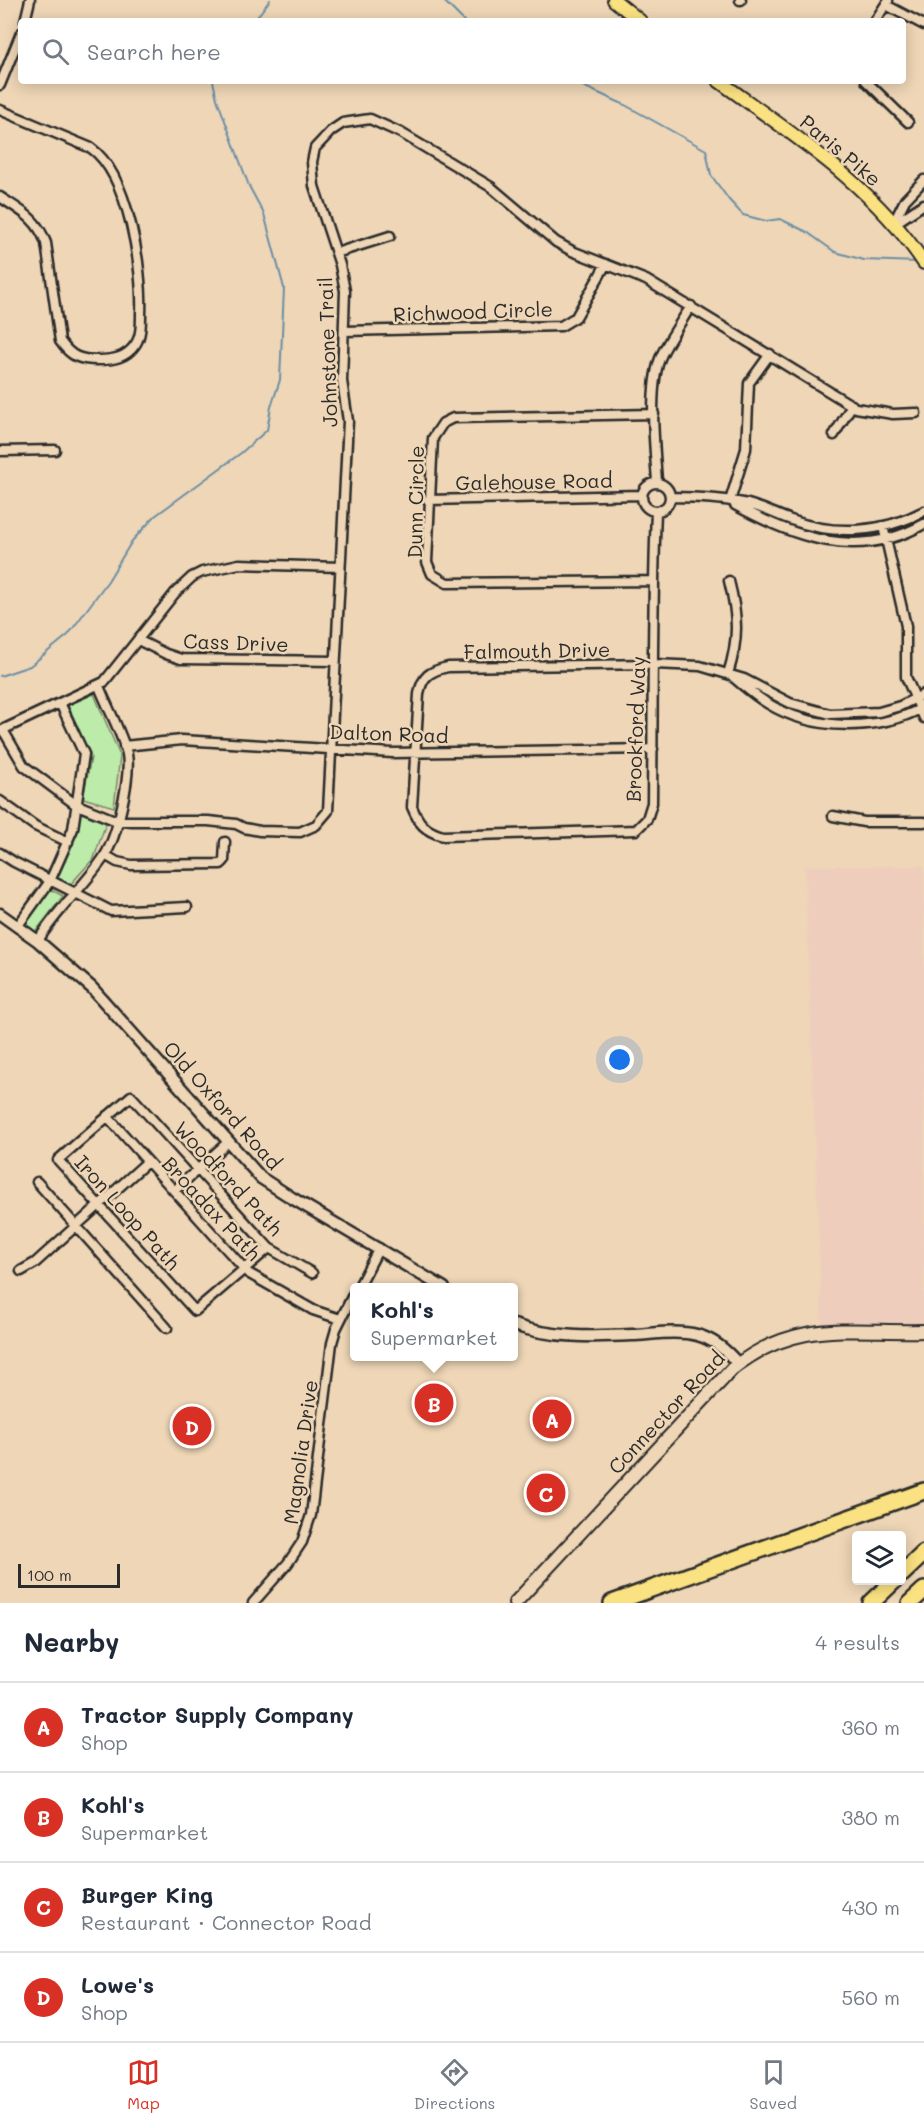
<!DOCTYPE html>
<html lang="en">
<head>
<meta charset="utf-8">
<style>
	:root { --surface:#fff; --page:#f2f2f3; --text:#1f2937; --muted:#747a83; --line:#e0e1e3; --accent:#d93025 }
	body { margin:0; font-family:Mali,sans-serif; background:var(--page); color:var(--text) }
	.controls { position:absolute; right:18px; bottom:18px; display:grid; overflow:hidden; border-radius:6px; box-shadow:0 3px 15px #0003 }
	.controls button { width:54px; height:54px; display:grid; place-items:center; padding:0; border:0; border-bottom:2px solid var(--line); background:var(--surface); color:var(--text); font:30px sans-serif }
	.scale { position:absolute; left:18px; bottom:15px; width:102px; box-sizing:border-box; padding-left:6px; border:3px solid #2b2b2b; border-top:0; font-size:16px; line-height:21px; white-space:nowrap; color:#2b2b2b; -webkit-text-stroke:4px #eed6b6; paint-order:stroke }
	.you { position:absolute; left:620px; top:1060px; width:21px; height:21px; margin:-15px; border:4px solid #fff; border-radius:50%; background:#1a73e8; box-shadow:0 0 0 9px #1a73e833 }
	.badge { display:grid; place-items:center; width:39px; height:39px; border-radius:50%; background:var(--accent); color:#fff; font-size:20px; font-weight:700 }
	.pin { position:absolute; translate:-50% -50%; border:3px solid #fff; box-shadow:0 2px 6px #0006 }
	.popup { position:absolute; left:350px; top:1283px; width:168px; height:78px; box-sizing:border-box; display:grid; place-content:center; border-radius:6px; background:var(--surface); filter:drop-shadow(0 2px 4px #0005); font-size:20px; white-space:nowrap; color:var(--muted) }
	.popup b { font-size:22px; color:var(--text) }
	.popup::after { content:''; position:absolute; left:50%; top:100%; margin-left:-12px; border:12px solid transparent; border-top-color:var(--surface) }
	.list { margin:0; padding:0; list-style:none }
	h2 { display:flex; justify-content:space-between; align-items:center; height:78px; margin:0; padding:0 24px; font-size:26px }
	h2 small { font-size:20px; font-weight:400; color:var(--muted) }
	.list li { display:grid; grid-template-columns:39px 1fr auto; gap:18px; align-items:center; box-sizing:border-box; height:90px; padding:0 24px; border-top:2px solid var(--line) }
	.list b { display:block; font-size:22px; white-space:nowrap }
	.list p { margin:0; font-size:20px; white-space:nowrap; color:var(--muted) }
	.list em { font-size:20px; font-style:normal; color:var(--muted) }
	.icon { flex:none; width:33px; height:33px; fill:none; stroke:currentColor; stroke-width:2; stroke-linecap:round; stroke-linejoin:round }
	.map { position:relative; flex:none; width:924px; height:1603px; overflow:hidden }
	.search { position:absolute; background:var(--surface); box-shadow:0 3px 15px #0003; left:18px; right:18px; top:18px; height:66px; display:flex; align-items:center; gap:15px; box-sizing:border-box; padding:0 21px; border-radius:6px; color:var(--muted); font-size:22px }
	.sheet { height:438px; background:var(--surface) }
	nav { display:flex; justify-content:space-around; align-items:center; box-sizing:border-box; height:84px; border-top:2px solid var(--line); background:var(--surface); font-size:16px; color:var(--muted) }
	nav a { display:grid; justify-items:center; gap:3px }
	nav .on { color:var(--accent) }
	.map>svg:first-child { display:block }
	.built { fill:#eecdbd }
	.green { fill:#bdeba9; stroke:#748b6a; stroke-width:1.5 }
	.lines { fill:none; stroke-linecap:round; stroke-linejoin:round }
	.stream { stroke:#6c8fa6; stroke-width:2 }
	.minor-casing { stroke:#2b2b2b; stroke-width:13 }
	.tertiary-casing { stroke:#2b2b2b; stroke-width:15 }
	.secondary-casing { stroke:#2b2b2b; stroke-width:16 }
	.primary-casing { stroke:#2b2b2b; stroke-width:16 }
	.motorway-casing { stroke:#2b2b2b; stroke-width:20 }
	.minor { stroke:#eed6b6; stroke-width:8 }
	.tertiary { stroke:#eed6b6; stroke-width:10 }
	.secondary { stroke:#eed6b6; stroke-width:12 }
	.primary { stroke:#fae181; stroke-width:12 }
	.motorway { stroke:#fae181; stroke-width:15 }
	.labels { text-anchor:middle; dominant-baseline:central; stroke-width:5; stroke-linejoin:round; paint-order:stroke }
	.street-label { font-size:20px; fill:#2b2b2b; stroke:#eed6b6 }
</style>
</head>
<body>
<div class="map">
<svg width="924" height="1603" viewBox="0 0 924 1603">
	<rect width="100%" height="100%" fill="#eed6b6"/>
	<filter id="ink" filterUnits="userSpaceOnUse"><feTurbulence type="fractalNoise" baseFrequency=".0167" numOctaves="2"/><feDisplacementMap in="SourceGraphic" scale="12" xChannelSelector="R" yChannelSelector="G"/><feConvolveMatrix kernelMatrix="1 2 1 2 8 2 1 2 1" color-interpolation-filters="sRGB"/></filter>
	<g filter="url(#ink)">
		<path class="built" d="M 805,866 L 924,866 L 924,1324 L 822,1325 Z"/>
		<path class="green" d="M 94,694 L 120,756 L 114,807 L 83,798 L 91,757 L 68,705 Z
			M 79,812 L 106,823 L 94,858 L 69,886 L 54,880 Z
			M 48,888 L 63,896 L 33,935 L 22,927 Z"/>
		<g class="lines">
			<path class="stream" d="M 443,0 L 464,21
				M 254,21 L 270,0
				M 572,81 L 625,105 L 706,150 L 711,175 L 729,200 L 743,215 L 766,221 L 780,219 L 807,232 L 835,252 L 864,260 L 918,262
				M 0,676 L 30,666 L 68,635 L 108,581 L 132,541 L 155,516 L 241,453 L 267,430 L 271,407 L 280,380 L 284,288 L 264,214 L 249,186 L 217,99 L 213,81"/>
			<defs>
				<path id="minor" d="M 740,0 L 741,0
					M 886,5 L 924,25
					M 25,21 L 30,0
					M 875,21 L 888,1
					M 866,81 L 908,122
					M 0,85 L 21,33
					M 0,110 L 91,148 C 129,175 143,270 141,314 C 141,325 141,337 135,345 C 126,358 113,360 98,360 C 80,360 71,357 60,341 L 46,243 C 37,218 21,211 0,197
					M 893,224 L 905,200 L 924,180
					M 894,224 L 924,204
					M 336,253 L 390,236
					M 344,331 L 561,326 L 576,317 L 606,264
					M 834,435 L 852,405
					M 0,451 L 55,450
					M 657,482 C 655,448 647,384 662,354 C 670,338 681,322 691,306
					M642 497a14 14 0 1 1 28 0a14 14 0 1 1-28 0Z
					M 670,497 C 697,497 722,498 748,504 C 763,508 777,515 791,520 C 835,536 883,533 924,511
					M 428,500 L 641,495
					M 730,501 L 746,449 L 749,383 L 770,354
					M 735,505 C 795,538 859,561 924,524
					M 656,512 C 652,609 653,706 652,803 L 647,819 L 636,830 L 443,836 C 425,831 419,824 412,807 L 419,694 C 422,676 430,671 448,667 L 654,664 L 700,666 L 744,679 L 790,703 L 830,714 L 879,712 L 900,706 L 924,694
					M 883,526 L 906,626 L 906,677 L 924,718
					M 653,581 L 447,583 L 432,574 L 427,562 L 433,438 L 443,423 L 453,418 L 654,414
					M 138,640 L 166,654 L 181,659 L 335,661
					M 728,674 C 739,639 738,616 729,581
					M 734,678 C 744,686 755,696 767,703 C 812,731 878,732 924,707
					M 3,730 L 24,766 L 75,804 L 117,821 L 208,821 L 236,824 L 244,828 L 260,831 L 300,832 L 316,825 L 328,811 L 348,421 L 342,381 L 345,291 L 340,265 L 314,186 L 312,162 L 315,148 L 331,131 L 343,123 L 370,119 L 401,133 L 491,187 L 556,242 L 572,251 L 646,280 L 856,408 L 893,414 L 916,413
					M 0,731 L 104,682 L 175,593 L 192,577 L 202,572 L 239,564 L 340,567
					M 124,746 L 182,740 L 393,753 L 653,749
					M 0,801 L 35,826 L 68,842
					M 833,816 L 864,822 L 924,822
					M 0,853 L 14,862 L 111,911 L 187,907
					M 105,855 L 117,862 L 131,865 L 221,864 L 224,861 L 225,842
					M 17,927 L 50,881 L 73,829 L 84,754 L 60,703
					M 38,941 C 56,910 84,887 104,857 C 117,837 131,778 127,754 C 122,733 107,707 99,686
					M 107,1116 L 248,1273 L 313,1310 L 340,1319
					M 37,1182 L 167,1328
					M 174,1191 L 228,1142
					M 269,1248 L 195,1311 L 58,1160 L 131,1096 L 269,1248 L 312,1273
					M 21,1271 L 35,1263 L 147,1162
					M 358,1288 L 379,1248
					M 253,1603 L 288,1563 L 302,1542 L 311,1515 L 332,1343 L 336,1329 L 354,1293"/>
				<path id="tertiary" d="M 0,914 L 38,941 L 92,988 L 261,1178 L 292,1198 L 444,1288
					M 514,1325 C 551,1338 593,1337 632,1335 C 653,1334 677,1330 697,1335 C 713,1339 728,1352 738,1364"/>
				<path id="secondary" d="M 515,1603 L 732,1369 C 795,1318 850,1333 924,1331"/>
				<path id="primary" d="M 614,0 L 640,21
					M 719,81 C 793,135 873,185 924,263"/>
				<path id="motorway" d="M 902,1574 L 924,1553
					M 612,1603 L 924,1491
					M 871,1603 L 895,1580
					M 910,1603 L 924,1590"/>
			</defs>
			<use href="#minor" class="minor-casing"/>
			<use href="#tertiary" class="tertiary-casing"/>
			<use href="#secondary" class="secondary-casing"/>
			<use href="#primary" class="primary-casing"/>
			<use href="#motorway" class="motorway-casing"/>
			<use href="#minor" class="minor"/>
			<use href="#tertiary" class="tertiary"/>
			<use href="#secondary" class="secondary"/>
			<use href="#primary" class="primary"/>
			<use href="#motorway" class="motorway"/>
		</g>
	</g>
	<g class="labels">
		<g class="street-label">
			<text transform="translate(841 150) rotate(40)">Paris Pike</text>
			<text transform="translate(473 311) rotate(-2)">Richwood Circle</text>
			<text transform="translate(327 352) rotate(-92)">Johnstone Trail</text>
			<text transform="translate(534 481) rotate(-1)">Galehouse Road</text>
			<text transform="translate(415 502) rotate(-89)">Dunn Circle</text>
			<text transform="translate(236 642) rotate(2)">Cass Drive</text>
			<text transform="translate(537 650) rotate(-1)">Falmouth Drive</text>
			<text transform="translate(635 729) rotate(-88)">Brookford Way</text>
			<text transform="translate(389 733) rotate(2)">Dalton Road</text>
			<text transform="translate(223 1105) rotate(48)">Old Oxford Road</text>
			<text transform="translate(229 1178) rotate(47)">Woodford Path</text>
			<text transform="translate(212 1208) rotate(47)">Broadax Path</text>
			<text transform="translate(128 1212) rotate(48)">Iron Loop Path</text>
			<text transform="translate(666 1412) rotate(-47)">Connector Road</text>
			<text transform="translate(300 1452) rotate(-82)">Magnolia Drive</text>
		</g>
	</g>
</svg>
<div class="controls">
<button><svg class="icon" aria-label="layers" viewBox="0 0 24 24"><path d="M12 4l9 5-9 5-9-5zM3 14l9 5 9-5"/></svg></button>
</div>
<div class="scale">100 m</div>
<div class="you"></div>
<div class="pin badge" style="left:552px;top:1419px">A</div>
<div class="pin badge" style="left:434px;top:1403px">B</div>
<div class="popup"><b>Kohl's</b>Supermarket</div>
<div class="pin badge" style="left:546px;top:1493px">C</div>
<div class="pin badge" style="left:192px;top:1426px">D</div>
<div class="search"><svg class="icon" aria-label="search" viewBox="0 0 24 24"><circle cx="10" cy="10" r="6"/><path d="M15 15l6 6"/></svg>Search here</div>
</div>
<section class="sheet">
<h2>Nearby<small>4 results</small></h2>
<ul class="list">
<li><span class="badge">A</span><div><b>Tractor Supply Company</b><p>Shop</p></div><em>360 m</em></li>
<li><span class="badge">B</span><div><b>Kohl's</b><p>Supermarket</p></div><em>380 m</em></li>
<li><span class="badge">C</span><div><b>Burger King</b><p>Restaurant · Connector Road</p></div><em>430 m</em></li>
<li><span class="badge">D</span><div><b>Lowe's</b><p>Shop</p></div><em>560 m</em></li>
</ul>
</section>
<nav>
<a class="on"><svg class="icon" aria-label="map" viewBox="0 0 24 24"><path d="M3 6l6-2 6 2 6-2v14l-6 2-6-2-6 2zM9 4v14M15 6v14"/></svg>Map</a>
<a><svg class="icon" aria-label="directions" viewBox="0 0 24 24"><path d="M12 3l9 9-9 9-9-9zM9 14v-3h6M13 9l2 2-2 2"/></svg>Directions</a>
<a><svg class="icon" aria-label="saved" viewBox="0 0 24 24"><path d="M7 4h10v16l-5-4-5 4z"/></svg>Saved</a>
</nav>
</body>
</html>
